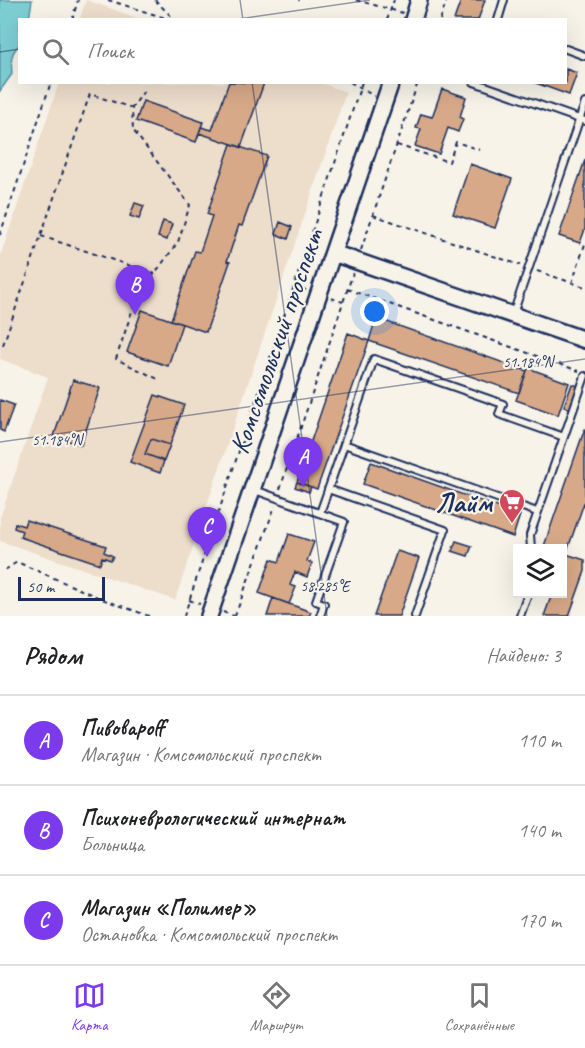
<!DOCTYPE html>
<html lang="ru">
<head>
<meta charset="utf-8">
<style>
	:root { --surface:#fff; --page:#f6f6f6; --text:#202124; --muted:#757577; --line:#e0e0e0; --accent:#7c3aed }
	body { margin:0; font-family:Caveat,sans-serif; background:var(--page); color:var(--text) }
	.controls { position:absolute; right:18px; bottom:18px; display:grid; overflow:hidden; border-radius:0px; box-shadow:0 6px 24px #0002 }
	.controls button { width:54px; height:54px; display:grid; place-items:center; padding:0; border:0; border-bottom:2px solid var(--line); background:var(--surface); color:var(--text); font:30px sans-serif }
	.scale { position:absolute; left:18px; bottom:15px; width:87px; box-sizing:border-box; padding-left:6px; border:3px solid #1b2f5e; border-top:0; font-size:16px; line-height:21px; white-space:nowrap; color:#1b2f5e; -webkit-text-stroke:4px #f7f3e8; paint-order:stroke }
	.you { position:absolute; left:375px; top:312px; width:21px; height:21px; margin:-15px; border:4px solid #fff; border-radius:50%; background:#1a73e8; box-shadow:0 0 0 9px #1a73e833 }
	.badge { display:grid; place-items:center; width:39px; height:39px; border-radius:50%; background:var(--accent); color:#fff; font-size:20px; font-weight:700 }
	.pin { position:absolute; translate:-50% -50px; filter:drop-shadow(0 2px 3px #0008) }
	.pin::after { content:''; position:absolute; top:32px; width:21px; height:18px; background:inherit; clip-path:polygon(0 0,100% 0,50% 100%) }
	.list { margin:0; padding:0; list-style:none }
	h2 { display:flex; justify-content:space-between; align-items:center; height:78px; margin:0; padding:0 24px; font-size:26px }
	h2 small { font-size:20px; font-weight:400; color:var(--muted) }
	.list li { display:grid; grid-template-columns:39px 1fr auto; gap:18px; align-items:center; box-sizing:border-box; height:90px; padding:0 24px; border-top:2px solid var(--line) }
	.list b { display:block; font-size:22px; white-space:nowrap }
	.list p { margin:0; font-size:20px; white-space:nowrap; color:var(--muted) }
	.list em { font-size:20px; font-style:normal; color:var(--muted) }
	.icon { flex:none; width:33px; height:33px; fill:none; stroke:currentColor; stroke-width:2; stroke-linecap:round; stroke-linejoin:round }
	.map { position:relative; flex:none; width:585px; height:616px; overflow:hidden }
	.search { position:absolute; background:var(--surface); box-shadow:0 6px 24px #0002; left:18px; right:18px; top:18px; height:66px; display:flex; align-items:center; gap:15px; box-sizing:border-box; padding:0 21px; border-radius:0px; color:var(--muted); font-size:22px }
	.sheet { height:348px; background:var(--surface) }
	nav { display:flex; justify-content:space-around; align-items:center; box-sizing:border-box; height:84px; border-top:2px solid var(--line); background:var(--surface); font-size:16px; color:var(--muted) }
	nav a { display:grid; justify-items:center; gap:3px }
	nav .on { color:var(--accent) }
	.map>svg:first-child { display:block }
	.built { fill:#edddcb }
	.water { fill:#7dced3; stroke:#568ea4; stroke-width:1.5 }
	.building { fill:#d7a988; stroke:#1b2f5e; stroke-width:1.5 }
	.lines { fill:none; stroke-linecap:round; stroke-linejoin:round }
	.service-casing { stroke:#1b2f5e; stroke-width:10 }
	.tertiary-casing { stroke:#1b2f5e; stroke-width:20 }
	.path { stroke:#1b2f5e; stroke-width:2; stroke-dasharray:4.5 4.5; stroke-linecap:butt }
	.service { stroke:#f7f3e8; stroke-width:6 }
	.tertiary { stroke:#f7f3e8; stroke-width:15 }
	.ticks { fill:none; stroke:#1b2f5e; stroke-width:1.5; stroke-opacity:0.45 }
	.labels { text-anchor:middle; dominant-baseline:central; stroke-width:4.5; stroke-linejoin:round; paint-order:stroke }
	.street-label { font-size:28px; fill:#1b2f5e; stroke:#f7f3e8 }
	.poi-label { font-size:28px; font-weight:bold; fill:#1b2f5e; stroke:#f7f3e8; text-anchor:end }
	.ticks-label { font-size:15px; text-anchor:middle; fill:#1b2f5e; stroke:#f7f3e8; stroke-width:4.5; stroke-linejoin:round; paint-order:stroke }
</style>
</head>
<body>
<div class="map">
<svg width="585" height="616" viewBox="0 0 585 616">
	<rect width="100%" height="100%" fill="#f7f3e8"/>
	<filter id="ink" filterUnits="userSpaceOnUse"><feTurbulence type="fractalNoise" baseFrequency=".0167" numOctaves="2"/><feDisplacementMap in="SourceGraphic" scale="12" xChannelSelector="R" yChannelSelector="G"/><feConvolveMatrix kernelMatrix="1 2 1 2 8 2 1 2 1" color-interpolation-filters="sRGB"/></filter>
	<g filter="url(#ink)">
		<path class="built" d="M 86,0 L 140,19 L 80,19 Z
			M 318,82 L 346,92 L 175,600 L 0,541 L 0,518 L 48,377 L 0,359 L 0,257 L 59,83 Z"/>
		<path class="water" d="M 0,0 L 32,0 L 29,19 L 20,20 L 19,45 C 10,54 11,61 12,74 L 0,91 Z"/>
		<path class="building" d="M 461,0 L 485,0 L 478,20 L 454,20 Z
			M 566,69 L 577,73 L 569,95 L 533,82 L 566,82 Z
			M 229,82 L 264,83 L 241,147 L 199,133 L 201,127 L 212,130 Z
			M 442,89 L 466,97 L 460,117 L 463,119 L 458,132 L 448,128 L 439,154 L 415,146 L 421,129 L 416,128 L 421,114 L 432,117 Z
			M 143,101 L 203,122 L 196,142 L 136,121 Z
			M 231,144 L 267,156 L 242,226 L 239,225 L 227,261 L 230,262 L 206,332 L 171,320 L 195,251 L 200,252 L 212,216 L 207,214 Z
			M 585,160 L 585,229 L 580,243 L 559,236 Z
			M 470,164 L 512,179 L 495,228 L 453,214 Z
			M 135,203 L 144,206 L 139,219 L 130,216 Z
			M 163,221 L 172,224 L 167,240 L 158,237 Z
			M 280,222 L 292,227 L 288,239 L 276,234 Z
			M 142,310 L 182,324 L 168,366 L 127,352 Z
			M 376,318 L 527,371 L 519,393 L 369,341 Z
			M 348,333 L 369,341 L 317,489 L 297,482 Z
			M 528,368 L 569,383 L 558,415 L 516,400 Z
			M 73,380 L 100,388 L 81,445 L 54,436 Z
			M 572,384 L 578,386 L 570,409 L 564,406 Z
			M 155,395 L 184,405 L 170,445 L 151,439 L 145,454 L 164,461 L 160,473 L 130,462 Z
			M 0,400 L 14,405 L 4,432 L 0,430 Z
			M 585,428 L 585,500 L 566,554 L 562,553 L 562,548 L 544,546 Z
			M 151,439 L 170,445 L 164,461 L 145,454 Z
			M 371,462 L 520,515 L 513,537 L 363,484 Z
			M 297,482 L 311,487 L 309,492 L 295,487 Z
			M 26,520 L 106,546 L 104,552 L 113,556 L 111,560 L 102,557 L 100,564 L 20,537 L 22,531 L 14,528 L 15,523 L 24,526 Z
			M 289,534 L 314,542 L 307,561 L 312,563 L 307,577 L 295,572 L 290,585 L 296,587 L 289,604 L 259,593 L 271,559 L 279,562 Z
			M 456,541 L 472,546 L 468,556 L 452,551 Z
			M 397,551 L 419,558 L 399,616 L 374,616 Z
			M 566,554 L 585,560 L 585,571 L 569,616 L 544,616 L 552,594 L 562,594 L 562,565 Z
			M 273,598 L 311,612 L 309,616 L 267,616 Z"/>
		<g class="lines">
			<defs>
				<path id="service" d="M 498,20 L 504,0
					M 566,49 L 585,56
					M 474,82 L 585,121
					M 513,314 L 585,103
					M 344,444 L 537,512
					M 252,489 L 344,522 L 316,601 L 324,604 L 320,616
					M 328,489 L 445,530 L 415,616
					M 320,513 L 374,359 L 503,404 L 499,414 L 564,437
					M 531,548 L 530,535 L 585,376
					M 520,616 L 528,594"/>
				<path id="tertiary" d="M 413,20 L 419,0
					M 333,253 L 585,340
					M 209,616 L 391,82"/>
			</defs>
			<use href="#service" class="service-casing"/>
			<use href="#tertiary" class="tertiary-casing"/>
			<path class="path" d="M 108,0 L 172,20
				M 155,0 L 175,20
				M 299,0 L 299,1
				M 356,0 L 403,13
				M 72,20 L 78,0
				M 387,20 L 394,0
				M 440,20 L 447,0
				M 350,82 L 374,96
				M 144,91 L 132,108 L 133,130 L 190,205 L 178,242 L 136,299 L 116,359 L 158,379
				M 397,145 L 449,162 L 456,142 L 480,150
				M 373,215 L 520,265
				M 0,235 L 51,82
				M 41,236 L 155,274
				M 361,250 L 418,82
				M 537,271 L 585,287
				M 572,283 L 585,244
				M 295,286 L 306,290
				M 347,289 L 579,371
				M 331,298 L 343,302
				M 3,345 L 90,94 L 132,108
				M 280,489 L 353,273
				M 5,570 L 17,562 L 102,599 L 149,616
				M 189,600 L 200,604
				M 223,612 L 234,616
				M 184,616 L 362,82
				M 235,616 L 275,506"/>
			<use href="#service" class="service"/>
			<use href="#tertiary" class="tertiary"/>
		</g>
	</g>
	<path class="ticks" d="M 240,0 L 243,20M 231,20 L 370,0M 0,52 L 20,49M 252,82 L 327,616M 0,442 L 585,359"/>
	<defs>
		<symbol id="supermarket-pin" viewBox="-11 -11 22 30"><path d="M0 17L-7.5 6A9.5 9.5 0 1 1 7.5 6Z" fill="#d1495b" stroke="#f7f3e8"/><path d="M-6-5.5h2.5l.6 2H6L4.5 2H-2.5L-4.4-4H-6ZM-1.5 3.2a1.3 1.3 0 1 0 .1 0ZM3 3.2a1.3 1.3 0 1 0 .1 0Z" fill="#fff"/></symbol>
	</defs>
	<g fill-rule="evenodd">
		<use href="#supermarket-pin" x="497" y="487" width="30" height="40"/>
	</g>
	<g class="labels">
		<g class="street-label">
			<text transform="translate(276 341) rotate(-71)">Комсомольский проспект</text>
		</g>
		<g class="poi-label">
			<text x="492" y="502">Лайм</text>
		</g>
	</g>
	<g class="ticks-label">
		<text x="528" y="367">51.184°N</text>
		<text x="57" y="445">51.184°N</text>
		<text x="325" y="591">58.285°E</text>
	</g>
</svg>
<div class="controls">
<button><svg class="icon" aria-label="layers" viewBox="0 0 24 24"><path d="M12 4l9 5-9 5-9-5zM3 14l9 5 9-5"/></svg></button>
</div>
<div class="scale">50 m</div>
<div class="you"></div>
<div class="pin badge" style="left:303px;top:487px">A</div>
<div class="pin badge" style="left:135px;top:315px">B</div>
<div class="pin badge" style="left:207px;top:557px">C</div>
<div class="search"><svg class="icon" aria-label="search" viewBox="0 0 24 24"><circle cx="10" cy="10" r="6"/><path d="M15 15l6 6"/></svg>Поиск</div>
</div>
<section class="sheet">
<h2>Рядом<small>Найдено: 3</small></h2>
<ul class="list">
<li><span class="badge">A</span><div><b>Пивовароff</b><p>Магазин · Комсомольский проспект</p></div><em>110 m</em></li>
<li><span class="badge">B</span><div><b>Психоневрологический интернат</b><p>Больница</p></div><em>140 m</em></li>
<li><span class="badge">C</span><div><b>Магазин «Полимер»</b><p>Остановка · Комсомольский проспект</p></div><em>170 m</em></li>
</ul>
</section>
<nav>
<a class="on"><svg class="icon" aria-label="map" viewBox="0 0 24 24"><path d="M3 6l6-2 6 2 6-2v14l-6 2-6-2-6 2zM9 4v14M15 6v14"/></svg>Карта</a>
<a><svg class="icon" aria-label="directions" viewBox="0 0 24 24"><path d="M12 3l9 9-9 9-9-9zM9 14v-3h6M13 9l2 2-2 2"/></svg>Маршрут</a>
<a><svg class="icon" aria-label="saved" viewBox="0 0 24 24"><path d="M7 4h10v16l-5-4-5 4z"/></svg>Сохранённые</a>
</nav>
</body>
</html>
